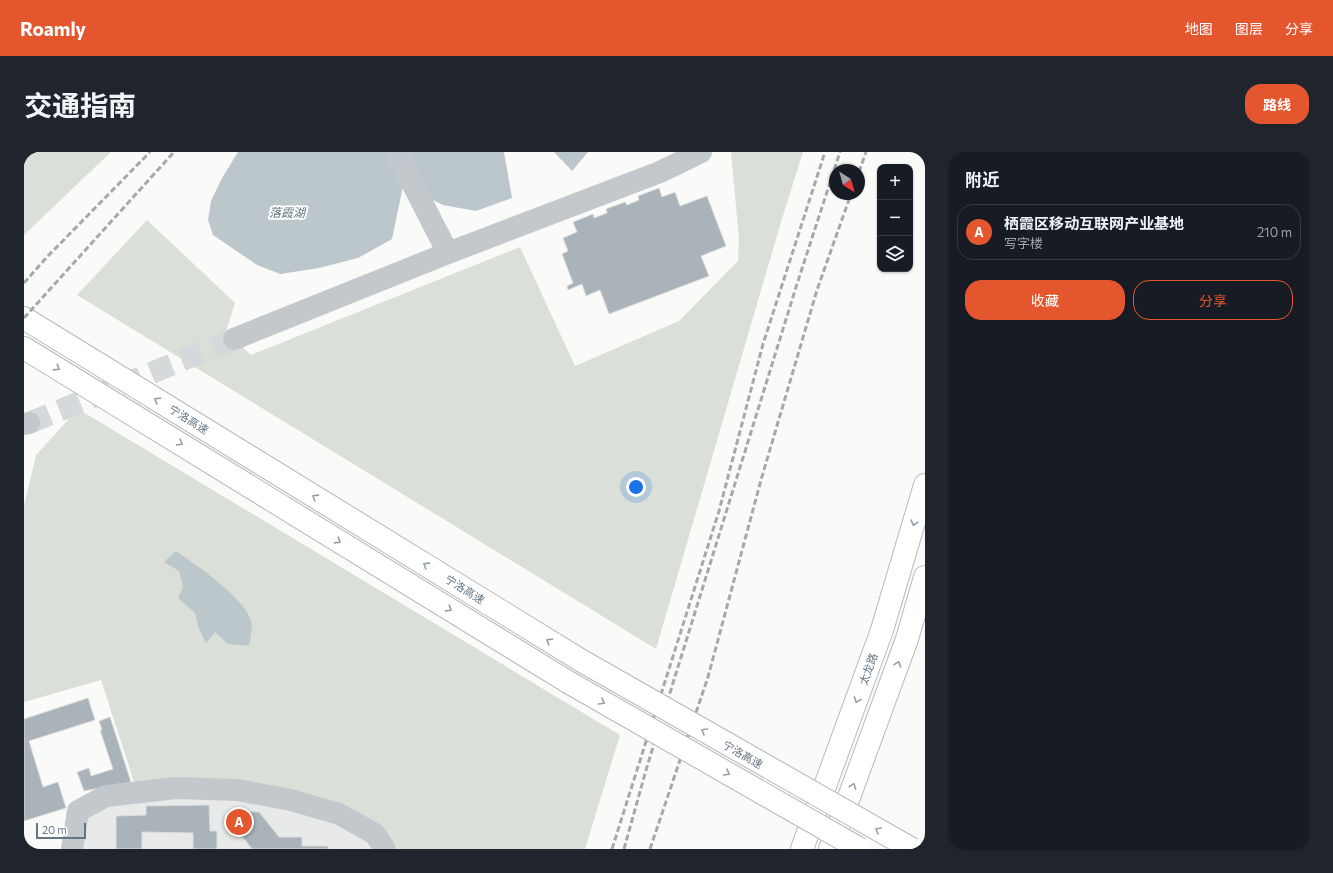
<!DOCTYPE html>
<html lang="zh">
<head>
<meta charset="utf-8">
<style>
	:root { --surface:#171b24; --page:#20242c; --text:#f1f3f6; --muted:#9ea1a6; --line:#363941; --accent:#e4572e }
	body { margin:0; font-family:Commissioner,"Noto Sans SC",sans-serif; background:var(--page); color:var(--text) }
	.controls { position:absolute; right:12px; top:12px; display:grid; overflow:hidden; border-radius:8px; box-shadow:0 1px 3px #0004 }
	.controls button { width:36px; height:36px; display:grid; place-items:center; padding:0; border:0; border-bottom:1px solid var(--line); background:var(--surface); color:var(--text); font:20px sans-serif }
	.compass { position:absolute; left:805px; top:12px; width:36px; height:36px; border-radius:50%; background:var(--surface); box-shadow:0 1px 3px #0004; rotate:143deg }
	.scale { position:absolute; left:12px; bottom:10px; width:50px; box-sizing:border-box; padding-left:4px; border:2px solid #657683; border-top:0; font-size:11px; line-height:14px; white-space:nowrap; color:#657683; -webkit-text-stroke:3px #fff; paint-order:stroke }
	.you { position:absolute; left:612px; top:335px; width:14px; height:14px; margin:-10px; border:3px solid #fff; border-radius:50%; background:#1a73e8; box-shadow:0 0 0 6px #1a73e833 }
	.badge { display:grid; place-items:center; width:26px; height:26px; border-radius:50%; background:var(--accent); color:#fff; font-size:13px; font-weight:700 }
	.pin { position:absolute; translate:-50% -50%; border:2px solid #fff; box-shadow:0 1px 4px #0006 }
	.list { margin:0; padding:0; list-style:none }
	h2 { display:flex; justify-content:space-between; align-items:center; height:52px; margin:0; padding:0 16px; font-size:17px }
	h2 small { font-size:13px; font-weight:400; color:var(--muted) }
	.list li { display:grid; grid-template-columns:26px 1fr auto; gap:12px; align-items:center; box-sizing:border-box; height:56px; margin:0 8px 8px; padding:0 8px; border:1px solid var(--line); border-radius:16px }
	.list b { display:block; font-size:15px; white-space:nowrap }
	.list p { margin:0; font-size:13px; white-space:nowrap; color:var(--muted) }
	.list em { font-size:13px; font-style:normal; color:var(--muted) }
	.actions { display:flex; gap:8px; padding:12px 16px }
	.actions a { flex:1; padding:9px 0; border:1px solid var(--accent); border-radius:16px; text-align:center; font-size:14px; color:var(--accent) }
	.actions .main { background:var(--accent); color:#fff }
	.icon { flex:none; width:22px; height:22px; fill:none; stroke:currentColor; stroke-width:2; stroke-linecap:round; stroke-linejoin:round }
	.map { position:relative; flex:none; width:901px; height:697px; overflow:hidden; border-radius:16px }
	header { display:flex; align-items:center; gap:24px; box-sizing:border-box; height:56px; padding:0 20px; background:var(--accent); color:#fff }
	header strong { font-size:19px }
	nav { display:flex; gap:22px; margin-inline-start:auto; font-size:14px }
	.intro { display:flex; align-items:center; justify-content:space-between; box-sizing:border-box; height:96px; padding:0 24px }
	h1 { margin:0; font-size:28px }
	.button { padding:10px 18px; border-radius:16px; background:var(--accent); color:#fff; font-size:14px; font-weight:700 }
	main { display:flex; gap:24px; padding:0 24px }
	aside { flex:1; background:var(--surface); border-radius:16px; box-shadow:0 1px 3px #0004 }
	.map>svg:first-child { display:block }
	.built { fill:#e8e9e9 }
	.green { fill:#dadfd7 }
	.water { fill:#bbc7cb }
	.building { fill:#aab3b9; stroke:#dcdcda }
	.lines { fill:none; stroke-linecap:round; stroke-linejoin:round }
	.minor-tunnel { stroke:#d5d9db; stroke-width:22; stroke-dasharray:22 11; stroke-linecap:butt }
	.major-casing { stroke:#b5babe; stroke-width:24 }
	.highway-casing { stroke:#b4b9bd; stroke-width:24 }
	.minor { stroke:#c3c8cc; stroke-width:22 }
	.major { stroke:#fff; stroke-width:22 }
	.highway { stroke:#fff; stroke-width:22 }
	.rail { stroke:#a2aab0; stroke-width:3; stroke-dasharray:6 3; stroke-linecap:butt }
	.highway-bridge-casing { stroke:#b4b9bd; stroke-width:24; stroke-linecap:butt }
	.highway-bridge { stroke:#fff; stroke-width:22 }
	.oneway { stroke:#939fa8 }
	.labels { text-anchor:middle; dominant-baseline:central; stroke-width:4; stroke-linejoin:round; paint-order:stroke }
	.street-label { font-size:11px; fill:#657683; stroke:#fff }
	.water-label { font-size:12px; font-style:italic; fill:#60757c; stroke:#fff }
</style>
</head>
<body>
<header>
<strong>Roamly</strong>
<nav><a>地图</a><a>图层</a><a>分享</a></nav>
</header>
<div class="intro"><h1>交通指南</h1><a class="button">路线</a></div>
<main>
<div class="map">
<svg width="901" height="697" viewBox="0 0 901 697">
	<rect width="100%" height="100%" fill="#fafaf8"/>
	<path class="built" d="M 274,637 L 435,687 L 443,697 L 46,697 L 53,652 Z"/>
	<path class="green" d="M 0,0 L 87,0 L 0,83 Z
		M 707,0 L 779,0 L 757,70 L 632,497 L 53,143 L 123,68 L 211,151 L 202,180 L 227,203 L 496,95 L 551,214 L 655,169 L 714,109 L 715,87 Z
		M 54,257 L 596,583 L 561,697 L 375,697 L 330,657 L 272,643 L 111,633 L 77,528 L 0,550 L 0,354 L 12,303 Z"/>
	<path class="water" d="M 214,0 L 480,0 L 488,46 L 452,59 L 419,53 L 379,34 L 368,87 L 334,106 L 295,116 L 256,122 L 233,113 L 189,83 L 184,68 L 187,49 L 198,26 Z
		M 530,0 L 564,0 L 548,19 Z
		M 152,399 C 171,412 222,447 227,469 C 229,476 226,487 225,494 L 204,492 L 191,480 L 182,491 L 175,477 L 171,461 L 154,446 L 159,435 L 155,419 L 140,410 Z"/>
	<path class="building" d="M 635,36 L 638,45 L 651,40 L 656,54 L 683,44 L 702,94 L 677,104 L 685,124 L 585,162 L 576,138 L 562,144 L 558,132 L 544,138 L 543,134 L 549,131 L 538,102 L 544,99 L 539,86 L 553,80 L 549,70 L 569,62 L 570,66 L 583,61 L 582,57 L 601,50 L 603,53 L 615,48 L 614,44 Z
		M 64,546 L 71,568 L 5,589 L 19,635 L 34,630 L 42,656 L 0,669 L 0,567 Z
		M 86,565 L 107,630 L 60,639 L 53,620 L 65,616 L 67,624 L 89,617 L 76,578 L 78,578 L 75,569 Z
		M 185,653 L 186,679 L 193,679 L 193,697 L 169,697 L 169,681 L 118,680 L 118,697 L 92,697 L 92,664 L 122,663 L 122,654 Z
		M 212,659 L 235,660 L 255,685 L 278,685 L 278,694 L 304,694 L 304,697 L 228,697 L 213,678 Z"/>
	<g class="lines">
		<path class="minor-tunnel" d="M 5,271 L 210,187"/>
		<defs>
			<path id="major" d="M 778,697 L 858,478 L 901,333
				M 806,697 L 883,487 L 901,425"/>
			<path id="highway" d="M 0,166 L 558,509
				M 0,196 L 544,530"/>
		</defs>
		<use href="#major" class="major-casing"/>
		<use href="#highway" class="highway-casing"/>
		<path class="minor" d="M 372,0 L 424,101
			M 210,187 L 424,101 L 636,20 L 677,0
			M 0,272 L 5,271
			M 48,697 L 54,659 L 82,644 L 152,636 L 213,638 L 267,648 L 315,662 L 351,682 L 361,697"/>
		<use href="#major" class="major"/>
		<use href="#highway" class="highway"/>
		<path class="rail" d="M 835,20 L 842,0
			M 0,131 L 22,106 L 126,0
			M 0,166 L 150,0
			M 588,697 L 695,359 L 739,192 L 801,0
			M 600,697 L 622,618 L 773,132 L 816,0
			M 626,697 L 684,525 L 737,328 L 793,138 L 827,42"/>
		<defs>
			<path id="highway-bridge" d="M 558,509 L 888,697
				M 544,530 L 836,697"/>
		</defs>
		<use href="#highway-bridge" class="highway-bridge-casing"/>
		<use href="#highway-bridge" class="highway-bridge"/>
	</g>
	<defs><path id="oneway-chevron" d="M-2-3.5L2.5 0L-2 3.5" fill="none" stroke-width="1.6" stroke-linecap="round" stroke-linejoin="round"/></defs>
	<g class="oneway">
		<use href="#oneway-chevron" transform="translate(33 216) rotate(32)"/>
		<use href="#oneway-chevron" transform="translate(133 248) rotate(-148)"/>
		<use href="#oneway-chevron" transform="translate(156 291) rotate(32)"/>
		<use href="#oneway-chevron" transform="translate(291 345) rotate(-148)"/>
		<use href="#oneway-chevron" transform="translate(890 371) rotate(106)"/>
		<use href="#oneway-chevron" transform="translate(314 389) rotate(32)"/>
		<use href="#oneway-chevron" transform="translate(402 413) rotate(-148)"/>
		<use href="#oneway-chevron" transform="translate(425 457) rotate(32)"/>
		<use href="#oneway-chevron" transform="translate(525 489) rotate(-148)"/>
		<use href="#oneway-chevron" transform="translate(874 512) rotate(-70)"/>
		<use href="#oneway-chevron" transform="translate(833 548) rotate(110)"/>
		<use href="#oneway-chevron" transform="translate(578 550) rotate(30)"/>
		<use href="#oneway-chevron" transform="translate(680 579) rotate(-150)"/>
		<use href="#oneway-chevron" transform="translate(703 621) rotate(30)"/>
		<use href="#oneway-chevron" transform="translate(829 634) rotate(-70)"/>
		<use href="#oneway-chevron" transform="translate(854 678) rotate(-150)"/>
	</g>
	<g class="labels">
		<g class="street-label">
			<text transform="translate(165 267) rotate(32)">宁洛高速</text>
			<text transform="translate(441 437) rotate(32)">宁洛高速</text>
			<text transform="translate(844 517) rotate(-70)">太龙路</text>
			<text transform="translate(719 602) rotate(30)">宁洛高速</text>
		</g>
		<g class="water-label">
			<text x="263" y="60">落霞湖</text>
		</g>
	</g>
</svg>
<div class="controls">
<button>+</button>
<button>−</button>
<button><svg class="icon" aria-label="layers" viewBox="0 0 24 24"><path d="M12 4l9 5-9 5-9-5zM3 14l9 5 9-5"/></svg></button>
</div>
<svg class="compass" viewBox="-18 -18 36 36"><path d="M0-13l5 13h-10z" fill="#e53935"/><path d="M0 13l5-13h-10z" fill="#9ea1a6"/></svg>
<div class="scale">20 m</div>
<div class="you"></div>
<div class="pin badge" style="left:215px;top:670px">A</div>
</div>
<aside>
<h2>附近<small></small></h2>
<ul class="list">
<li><span class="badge">A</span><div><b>栖霞区移动互联网产业基地</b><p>写字楼</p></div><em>210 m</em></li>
</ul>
<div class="actions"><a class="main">收藏</a><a>分享</a></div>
</aside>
</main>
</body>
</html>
